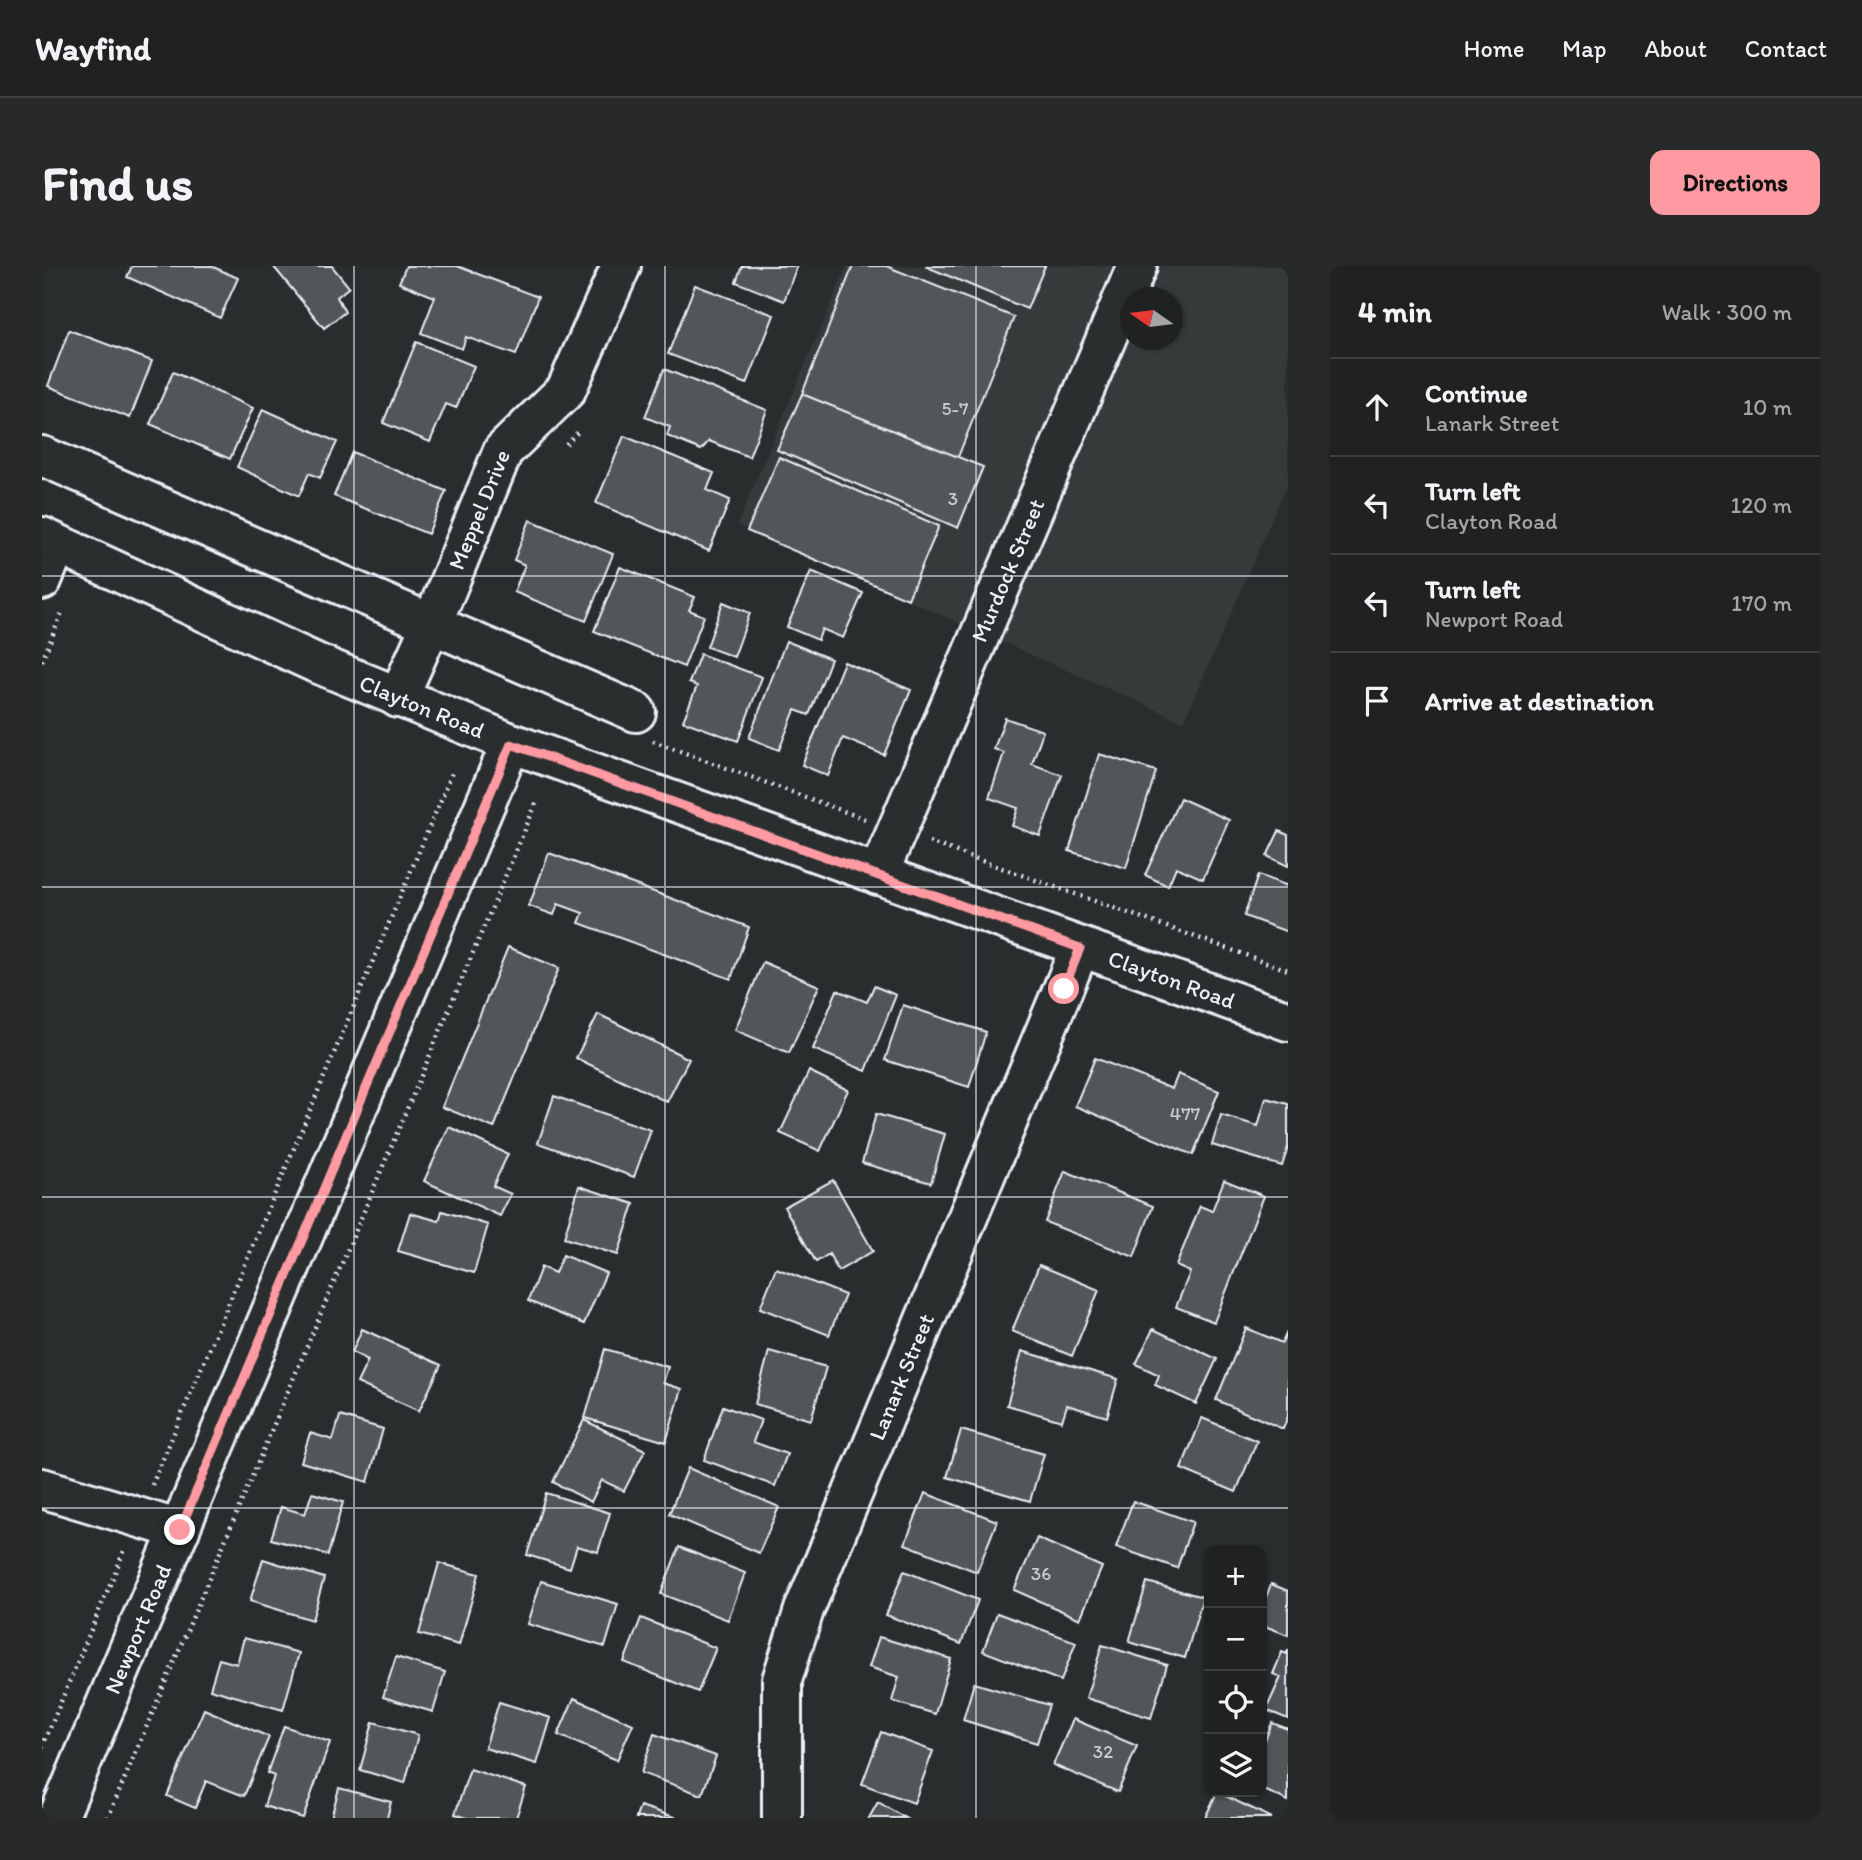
<!DOCTYPE html>
<html lang="en">
<head>
<meta charset="utf-8">
<style>
	:root { --surface:#202222; --page:#282a2a; --text:#f1f3f6; --muted:#a2a4a5; --line:#3d3f40; --accent:#ff9aa2 }
	body { margin:0; font-family:Itim,sans-serif; background:var(--page); color:var(--text) }
	.controls { position:absolute; right:21px; bottom:21px; display:grid; overflow:hidden; border-radius:14px; box-shadow:0 2px 5px #0004 }
	.controls button { width:63px; height:63px; display:grid; place-items:center; padding:0; border:0; border-bottom:2px solid var(--line); background:var(--surface); color:var(--text); font:35px sans-serif }
	.compass { position:absolute; left:1078px; top:21px; width:63px; height:63px; border-radius:50%; background:var(--surface); box-shadow:0 2px 5px #0004; rotate:284deg }
	.stop { position:absolute; width:21px; height:21px; margin:-16px; border:5px solid #ff9aa2; border-radius:50%; background:#fff }
	.stop.end { background:#ff9aa2; border-color:#fff; box-shadow:0 2px 7px #0008 }
	.list { margin:0; padding:0; list-style:none }
	h2 { display:flex; justify-content:space-between; align-items:center; height:91px; margin:0; padding:0 28px; font-size:30px }
	h2 small { font-size:23px; font-weight:400; color:var(--muted) }
	.list li { display:grid; grid-template-columns:46px 1fr auto; gap:21px; align-items:center; box-sizing:border-box; height:98px; padding:0 28px; border-top:2px solid var(--line) }
	.list b { display:block; font-size:26px; white-space:nowrap }
	.list p { margin:0; font-size:23px; white-space:nowrap; color:var(--muted) }
	.list em { font-size:23px; font-style:normal; color:var(--muted) }
	.icon { flex:none; width:38px; height:38px; fill:none; stroke:currentColor; stroke-width:2; stroke-linecap:round; stroke-linejoin:round }
	.map { position:relative; flex:none; width:1246px; height:1552px; overflow:hidden; border-radius:14px }
	header { display:flex; align-items:center; gap:42px; box-sizing:border-box; height:98px; padding:0 35px; background:var(--surface); border-bottom:2px solid var(--line) }
	header strong { font-size:33px }
	nav { display:flex; gap:38px; margin-inline-start:auto; font-size:24px }
	.intro { display:flex; align-items:center; justify-content:space-between; box-sizing:border-box; height:168px; padding:0 42px }
	h1 { margin:0; font-size:49px }
	.button { padding:18px 32px; border-radius:14px; background:var(--accent); color:#111; font-size:24px; font-weight:700 }
	main { display:flex; gap:42px; padding:0 42px }
	aside { flex:1; background:var(--surface); border-radius:14px; box-shadow:0 2px 5px #0004 }
	.map>svg:first-child { display:block }
	.built { fill:#363a3b; fill-rule:evenodd }
	.building { fill:#535759; stroke:#e8f1f8; stroke-width:2 }
	.lines { fill:none; stroke-linecap:round; stroke-linejoin:round }
	.minor-casing { stroke:#e8f1f8; stroke-width:44 }
	.major-casing { stroke:#e8f1f8; stroke-width:44 }
	.path { stroke:#e8f1f8; stroke-width:4.5; stroke-dasharray:2 5; stroke-linecap:butt }
	.minor { stroke:#2a2d2e; stroke-width:38 }
	.major { stroke:#2a2d2e; stroke-width:38 }
	.route { stroke:#ff9aa2; stroke-width:9 }
	.grid { fill:none; stroke:#e8f1f8; stroke-width:2; stroke-opacity:0.55 }
	.labels { text-anchor:middle; dominant-baseline:central; stroke-width:6; stroke-linejoin:round; paint-order:stroke }
	.number-label { font-size:19px; fill:#c3cad0 }
	.street-label { font-size:23px; fill:#e8f1f8; stroke:#2a2d2e }
</style>
</head>
<body>
<header>
<strong>Wayfind</strong>
<nav><a>Home</a><a>Map</a><a>About</a><a>Contact</a></nav>
</header>
<div class="intro"><h1>Find us</h1><a class="button">Directions</a></div>
<main>
<div class="map">
<svg width="1246" height="1552" viewBox="0 0 1246 1552">
	<rect width="100%" height="100%" fill="#2a2d2e"/>
	<filter id="ink" filterUnits="userSpaceOnUse"><feTurbulence type="fractalNoise" baseFrequency=".0143" numOctaves="2"/><feDisplacementMap in="SourceGraphic" scale="14" xChannelSelector="R" yChannelSelector="G"/><feConvolveMatrix kernelMatrix="1 2 1 2 8 2 1 2 1" color-interpolation-filters="sRGB"/></filter>
	<g filter="url(#ink)">
		<path class="built" d="M 805,0 L 1246,0 L 1246,216 L 1142,456 L 695,259 ZM 1088,32 L 1130,32 L 1130,74 L 1088,74 Z"/>
		<path class="building" d="M 90,0 L 169,0 L 196,12 L 178,52 L 85,11 Z
			M 231,0 L 290,0 L 307,21 L 295,31 L 303,46 L 282,62 Z
			M 364,0 L 415,0 L 496,31 L 474,89 L 424,71 L 420,83 L 379,67 L 393,31 L 357,17 Z
			M 700,0 L 755,0 L 742,35 L 694,16 Z
			M 811,0 L 844,0 L 972,51 L 916,191 L 760,128 Z
			M 883,0 L 1003,0 L 985,43 Z
			M 653,19 L 732,49 L 705,118 L 626,88 Z
			M 27,64 L 110,95 L 88,152 L 6,120 Z
			M 374,76 L 432,100 L 414,142 L 404,138 L 388,176 L 341,157 Z
			M 622,103 L 725,144 L 707,191 L 667,175 L 659,184 L 625,170 L 628,161 L 603,151 Z
			M 131,106 L 211,142 L 188,193 L 108,158 Z
			M 760,128 L 941,201 L 916,262 L 735,184 Z
			M 221,143 L 295,176 L 278,212 L 267,207 L 257,230 L 195,201 Z
			M 582,170 L 672,207 L 665,224 L 688,234 L 667,285 L 554,237 Z
			M 310,186 L 404,225 L 386,268 L 292,230 Z
			M 737,191 L 897,260 L 866,333 L 705,265 Z
			M 488,254 L 571,288 L 544,355 L 472,326 L 483,299 L 472,294 Z
			M 578,301 L 653,331 L 647,344 L 662,350 L 642,401 L 552,365 Z
			M 769,305 L 821,327 L 801,372 L 780,363 L 776,374 L 745,361 Z
			M 681,336 L 708,347 L 692,391 L 665,381 Z
			M 744,375 L 789,393 L 767,449 L 753,444 L 737,484 L 707,472 Z
			M 658,388 L 720,411 L 696,475 L 641,455 L 655,420 L 647,417 Z
			M 802,396 L 869,424 L 842,489 L 801,472 L 786,510 L 760,499 Z
			M 963,452 L 1001,465 L 990,498 L 1020,509 L 998,570 L 970,560 L 976,542 L 947,532 L 962,487 L 952,483 Z
			M 1057,488 L 1114,505 L 1084,602 L 1027,585 Z
			M 1138,532 L 1187,554 L 1161,613 L 1134,601 L 1126,620 L 1103,609 Z
			M 1237,565 L 1246,569 L 1246,600 L 1225,590 Z
			M 507,587 L 707,661 L 689,713 L 537,657 L 541,647 L 516,638 L 512,649 L 487,640 Z
			M 1216,609 L 1246,620 L 1246,666 L 1202,650 Z
			M 466,681 L 517,702 L 452,862 L 400,841 Z
			M 721,696 L 777,720 L 747,787 L 693,764 Z
			M 832,720 L 854,729 L 824,805 L 771,783 L 795,724 L 825,736 Z
			M 861,739 L 944,766 L 927,821 L 843,794 Z
			M 556,748 L 647,793 L 625,836 L 534,792 Z
			M 1053,792 L 1130,823 L 1136,808 L 1177,825 L 1151,889 L 1033,840 Z
			M 767,805 L 806,824 L 778,885 L 738,867 Z
			M 512,830 L 609,864 L 592,911 L 496,877 Z
			M 1224,832 L 1246,838 L 1246,881 L 1240,900 L 1170,879 L 1179,849 L 1216,860 Z
			M 834,848 L 903,868 L 889,917 L 820,897 Z
			M 407,861 L 466,888 L 451,920 L 469,928 L 458,950 L 382,915 Z
			M 1023,905 L 1111,940 L 1092,991 L 1003,956 Z
			M 791,914 L 831,985 L 796,1005 L 787,988 L 774,996 L 742,941 Z
			M 1182,914 L 1222,930 L 1172,1056 L 1134,1041 L 1148,1006 L 1134,1000 L 1158,940 L 1170,945 Z
			M 537,920 L 592,938 L 576,989 L 522,972 Z
			M 400,945 L 446,959 L 432,1007 L 356,985 L 368,947 L 397,955 Z
			M 521,989 L 564,1007 L 542,1058 L 486,1035 L 499,1001 L 513,1007 Z
			M 997,999 L 1057,1024 L 1030,1090 L 970,1065 Z
			M 734,1002 L 803,1029 L 787,1069 L 718,1042 Z
			M 1204,1062 L 1240,1077 L 1246,1064 L 1246,1150 L 1241,1163 L 1174,1134 Z
			M 320,1063 L 399,1099 L 377,1145 L 315,1117 L 326,1094 L 310,1086 Z
			M 1111,1063 L 1175,1093 L 1154,1138 L 1113,1119 L 1117,1109 L 1094,1098 Z
			M 563,1083 L 626,1101 L 621,1117 L 640,1123 L 624,1176 L 543,1152 Z
			M 727,1085 L 784,1101 L 769,1154 L 713,1138 Z
			M 980,1085 L 1076,1113 L 1065,1151 L 1025,1139 L 1020,1155 L 965,1139 Z
			M 681,1140 L 719,1154 L 711,1176 L 745,1188 L 733,1220 L 662,1194 Z
			M 298,1150 L 341,1163 L 326,1216 L 259,1196 L 268,1167 L 291,1174 Z
			M 1160,1152 L 1215,1175 L 1194,1226 L 1139,1203 Z
			M 542,1154 L 603,1184 L 582,1225 L 560,1214 L 549,1236 L 511,1216 Z
			M 919,1164 L 1002,1188 L 988,1235 L 905,1211 Z
			M 646,1202 L 737,1241 L 717,1287 L 627,1248 Z
			M 270,1227 L 301,1236 L 286,1289 L 229,1273 L 239,1241 L 263,1248 Z
			M 504,1227 L 568,1247 L 556,1286 L 535,1280 L 528,1302 L 485,1289 Z
			M 883,1227 L 955,1255 L 935,1306 L 863,1278 Z
			M 1091,1235 L 1151,1256 L 1135,1302 L 1074,1281 Z
			M 995,1272 L 1060,1301 L 1038,1353 L 972,1324 Z
			M 637,1281 L 703,1307 L 686,1354 L 619,1328 Z
			M 221,1293 L 282,1312 L 270,1354 L 208,1335 Z
			M 397,1297 L 437,1308 L 417,1379 L 377,1368 Z
			M 862,1305 L 936,1334 L 919,1378 L 844,1349 Z
			M 499,1315 L 576,1338 L 563,1381 L 486,1358 Z
			M 1105,1316 L 1161,1331 L 1143,1392 L 1087,1376 Z
			M 1229,1318 L 1246,1325 L 1246,1369 L 1220,1359 L 1220,1342 Z
			M 955,1347 L 1034,1376 L 1019,1415 L 941,1385 Z
			M 599,1352 L 674,1382 L 656,1426 L 582,1396 Z
			M 837,1371 L 909,1393 L 893,1448 L 850,1435 L 857,1411 L 827,1401 Z
			M 202,1372 L 257,1387 L 241,1444 L 168,1423 L 177,1393 L 195,1398 Z
			M 1060,1379 L 1125,1399 L 1109,1452 L 1044,1432 Z
			M 1246,1384 L 1246,1453 L 1224,1444 L 1239,1411 L 1231,1408 L 1240,1386 L 1245,1388 Z
			M 354,1391 L 403,1406 L 391,1446 L 341,1431 Z
			M 932,1417 L 1007,1439 L 995,1477 L 921,1454 Z
			M 532,1432 L 591,1458 L 575,1494 L 516,1469 Z
			M 457,1436 L 509,1452 L 495,1498 L 443,1482 Z
			M 162,1443 L 227,1471 L 202,1530 L 164,1515 L 153,1542 L 125,1530 Z
			M 1031,1453 L 1095,1480 L 1076,1526 L 1011,1499 Z
			M 331,1456 L 376,1469 L 363,1517 L 318,1504 Z
			M 1230,1457 L 1246,1463 L 1246,1535 L 1220,1523 L 1220,1481 Z
			M 242,1460 L 288,1476 L 261,1552 L 222,1540 L 232,1510 L 225,1507 Z
			M 839,1466 L 891,1485 L 872,1537 L 820,1518 Z
			M 612,1468 L 674,1490 L 660,1529 L 599,1507 Z
			M 428,1503 L 484,1521 L 474,1552 L 425,1552 L 413,1548 Z
			M 297,1522 L 349,1536 L 345,1552 L 289,1552 Z
			M 1175,1526 L 1230,1552 L 1163,1552 Z
			M 836,1536 L 863,1552 L 827,1552 Z
			M 598,1540 L 636,1552 L 594,1552 Z"/>
		<g class="lines">
			<defs>
				<g id="minor">
					<path d="M 0,190 L 594,446"/>
					<path d="M 0,314 L 15,278"/>
					<path id="s1" d="M 356,432 L 400,334 L 461,185 L 524,124 L 579,0"/>
					<path id="s2" d="M 836,609 L 1095,0"/>
					<path d="M 0,1222 L 138,1264"/>
					<path id="s3" d="M 16,1552 L 469,477"/>
					<path id="s4" d="M 740,1552 L 740,1414 L 762,1344 L 1038,682"/>
				</g>
				<g id="major">
					<path id="s5" d="M 0,271 L 274,397 L 469,477 L 1246,755"/>
				</g>
			</defs>
			<use href="#minor" class="minor-casing"/>
			<use href="#major" class="major-casing"/>
			<path class="path" d="M 524,178 L 538,164
				M 0,395 L 21,344
				M 611,475 L 823,553
				M 887,576 L 1246,704
				M 110,1219 L 411,505
				M 0,1481 L 82,1285
				M 66,1552 L 495,535"/>
			<use href="#minor" class="minor"/>
			<use href="#major" class="major"/>
		</g>
	</g>
	<g class="lines" filter="url(#ink)">
		<path class="route" d="M 138,1264 L 469,478 L 1038,682 L 1022,723"/>
	</g>
	<path class="grid" d="M 312,0 L 312,1552M 623,0 L 623,1552M 934,0 L 934,1552M 0,310 L 1246,310M 0,621 L 1246,621M 0,931 L 1246,931M 0,1242 L 1246,1242"/>
	<g class="labels">
		<g class="number-label">
			<text x="913" y="142">5-7</text>
			<text x="911" y="232">3</text>
			<text x="1143" y="847">477</text>
			<text x="999" y="1307">36</text>
			<text x="1061" y="1485">32</text>
		</g>
		<g class="street-label">
			<text stroke="none"><textPath href="#s1" startOffset="205">Meppel Drive</textPath></text>
			<text stroke="none"><textPath href="#s2" startOffset="331">Murdock Street</textPath></text>
			<text stroke="none"><textPath href="#s5" startOffset="416">Clayton Road</textPath></text>
			<text stroke="none"><textPath href="#s5" startOffset="1214">Clayton Road</textPath></text>
			<text stroke="none"><textPath href="#s4" startOffset="464">Lanark Street</textPath></text>
			<text stroke="none"><textPath href="#s3" startOffset="205">Newport Road</textPath></text>
		</g>
	</g>
</svg>
<div class="controls">
<button>+</button>
<button>−</button>
<button><svg class="icon" aria-label="locate" viewBox="0 0 24 24"><circle cx="12" cy="12" r="6"/><path d="M12 2v4M12 18v4M2 12h4M18 12h4"/></svg></button>
<button><svg class="icon" aria-label="layers" viewBox="0 0 24 24"><path d="M12 4l9 5-9 5-9-5zM3 14l9 5 9-5"/></svg></button>
</div>
<svg class="compass" viewBox="-18 -18 36 36"><path d="M0-13l5 13h-10z" fill="#e53935"/><path d="M0 13l5-13h-10z" fill="#a2a4a5"/></svg>
<div class="stop" style="left:1022px;top:723px"></div>
<div class="stop end" style="left:138px;top:1264px"></div>
</div>
<aside>
<h2>4 min<small>Walk · 300 m</small></h2>
<ul class="list">
<li><svg class="icon" aria-label="ahead" viewBox="0 0 24 24"><path d="M12 20V5M6 11l6-6 6 6"/></svg><div><b>Continue</b><p>Lanark Street</p></div><em>10 m</em></li>
<li><svg class="icon" aria-label="left" viewBox="0 0 24 24"><path d="M17 20v-9H6M10 6l-5 5 5 5"/></svg><div><b>Turn left</b><p>Clayton Road</p></div><em>120 m</em></li>
<li><svg class="icon" aria-label="left" viewBox="0 0 24 24"><path d="M17 20v-9H6M10 6l-5 5 5 5"/></svg><div><b>Turn left</b><p>Newport Road</p></div><em>170 m</em></li>
<li><svg class="icon" aria-label="arrive" viewBox="0 0 24 24"><path d="M6 21V4h12l-3 4 3 4H6"/></svg><div><b>Arrive at destination</b></div></li>
</ul>
</aside>
</main>
</body>
</html>
